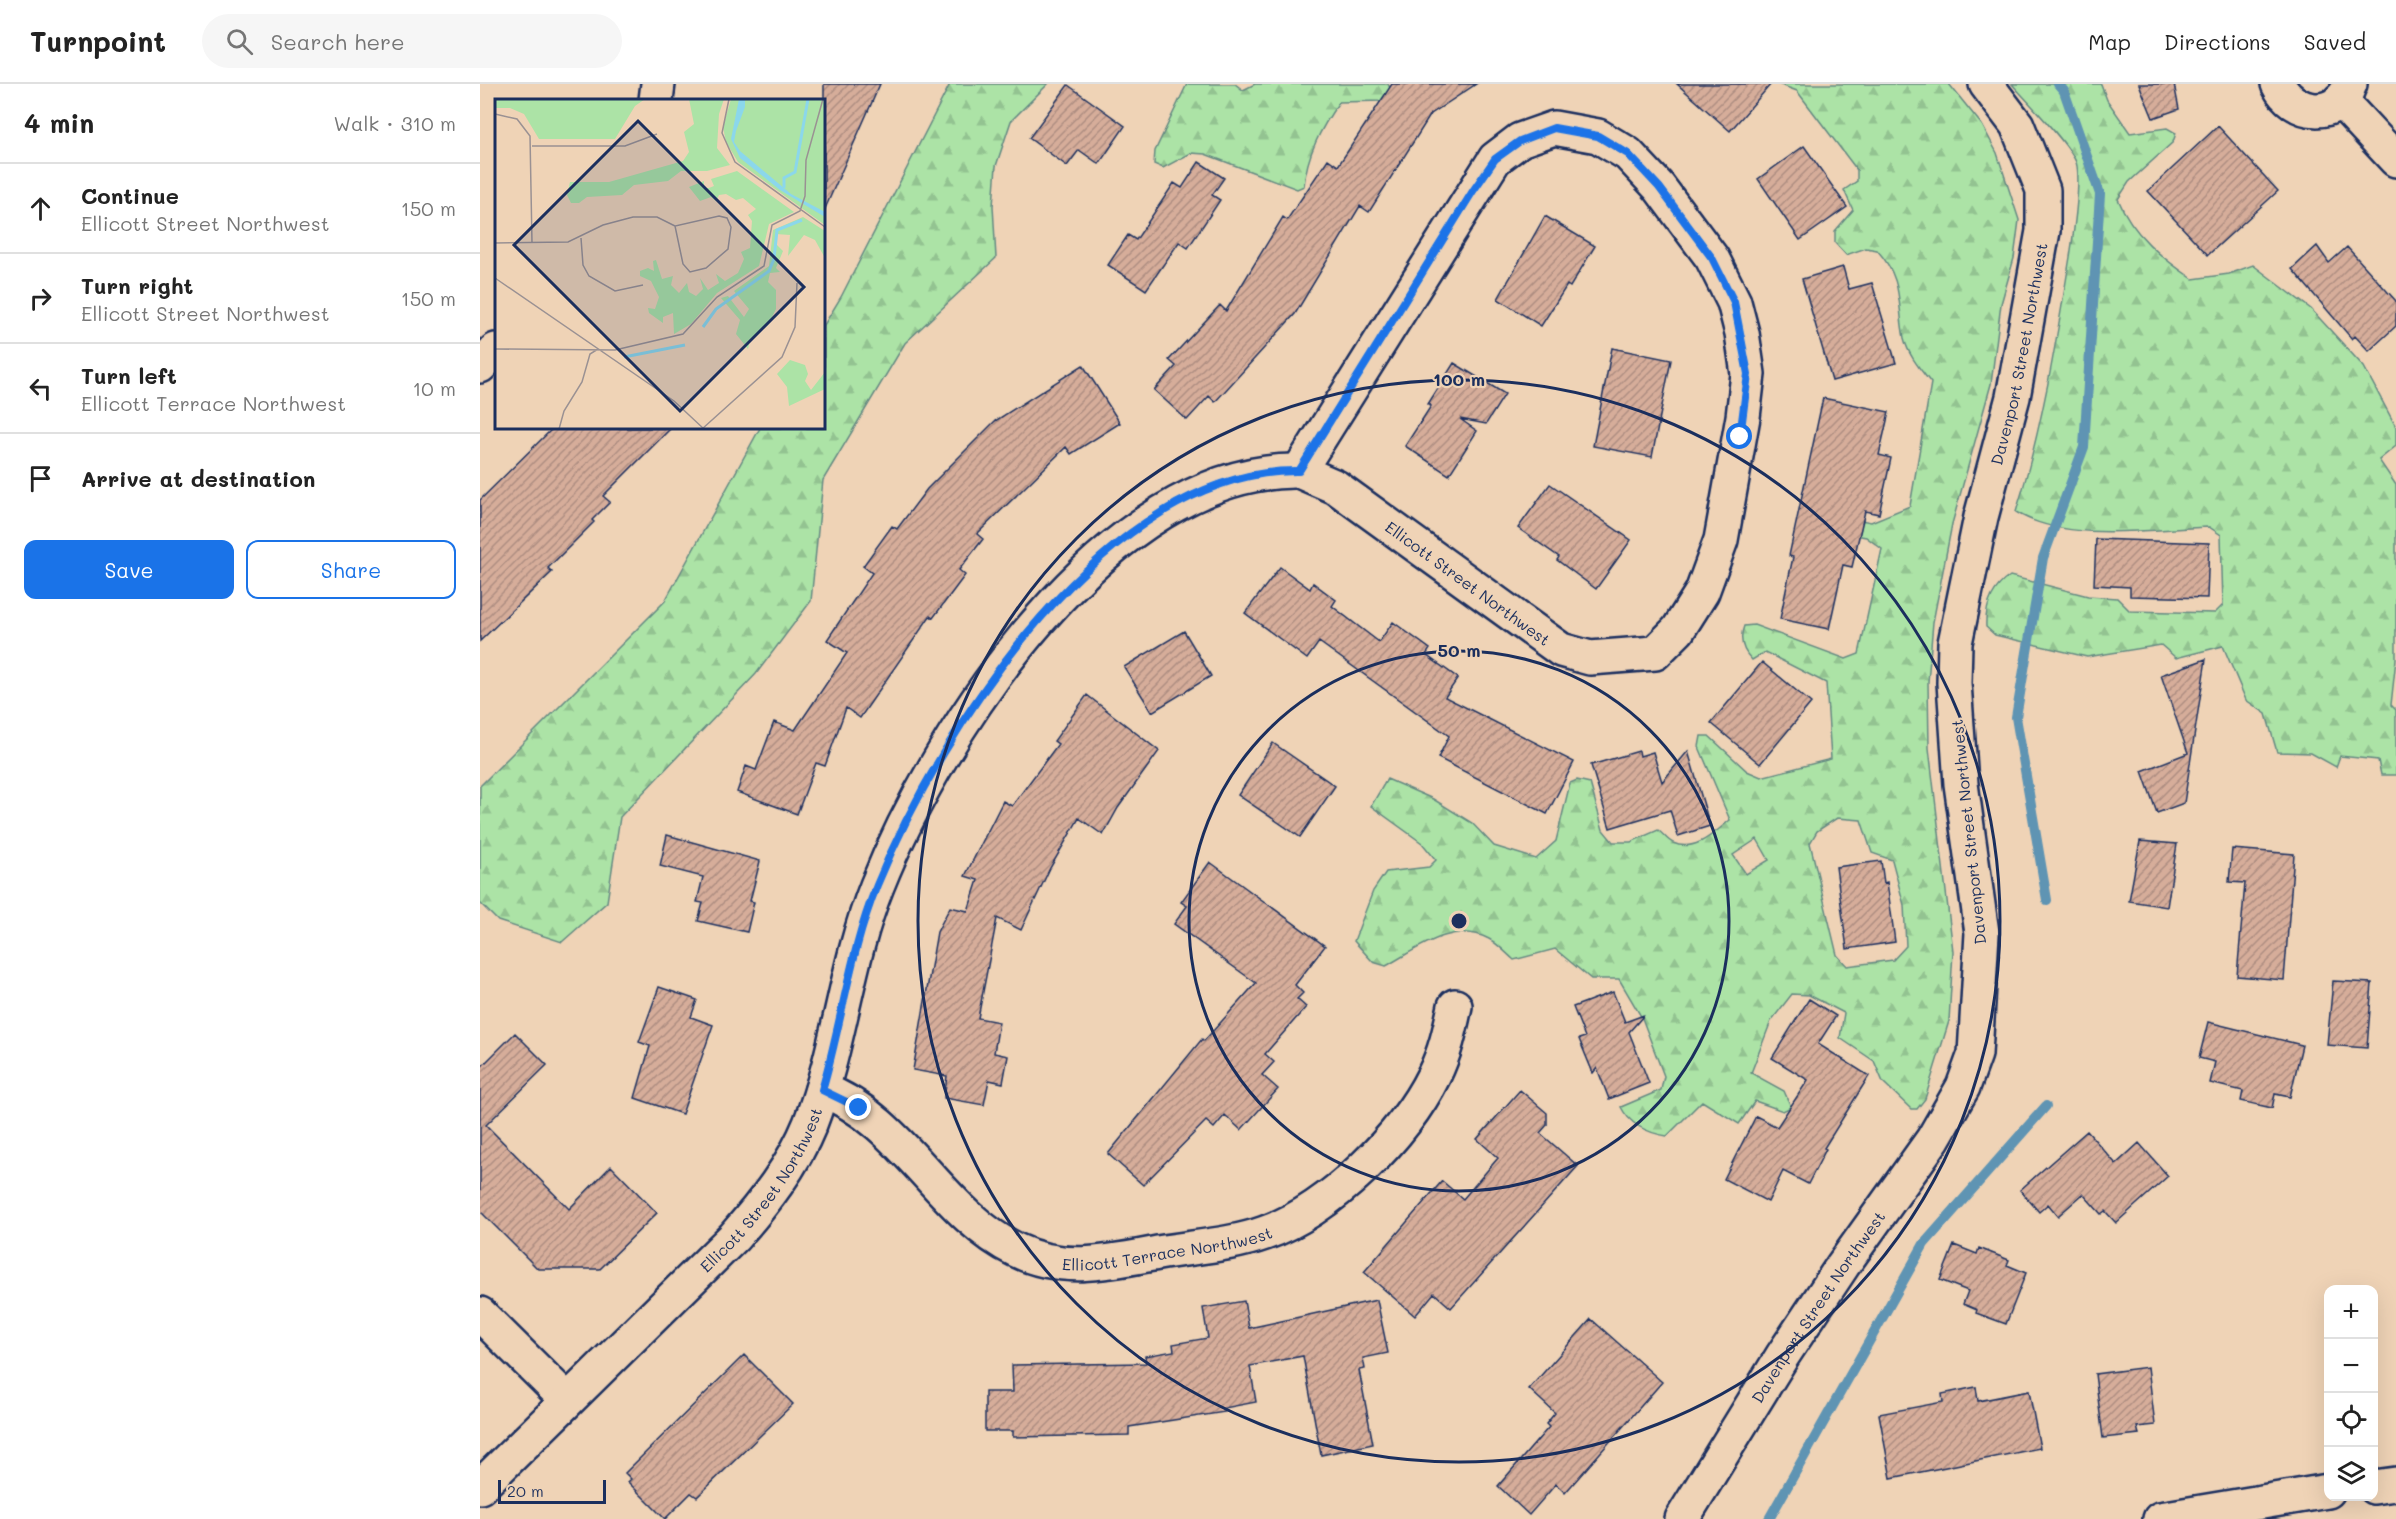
<!DOCTYPE html>
<html lang="en">
<head>
<meta charset="utf-8">
<style>
	:root { --surface:#fff; --page:#f6f6f6; --text:#222; --muted:#767676; --line:#e0e0e0; --accent:#1a73e8 }
	body { margin:0; font-family:Mali,sans-serif; background:var(--page); color:var(--text) }
	.controls { position:absolute; right:18px; bottom:18px; display:grid; overflow:hidden; border-radius:12px; box-shadow:0 6px 24px #0002 }
	.controls button { width:54px; height:54px; display:grid; place-items:center; padding:0; border:0; border-bottom:2px solid var(--line); background:var(--surface); color:var(--text); font:30px sans-serif }
	.scale { position:absolute; left:18px; bottom:15px; width:108px; box-sizing:border-box; padding-left:6px; border:3px solid #1b2f5e; border-top:0; font-size:16px; line-height:21px; white-space:nowrap; color:#1b2f5e; -webkit-text-stroke:4px #efd3b6; paint-order:stroke }
	.stop { position:absolute; width:18px; height:18px; margin:-14px; border:4px solid #1a73e8; border-radius:50%; background:#fff }
	.stop.end { background:#1a73e8; border-color:#fff; box-shadow:0 2px 6px #0008 }
	.list { margin:0; padding:0; list-style:none }
	h2 { display:flex; justify-content:space-between; align-items:center; height:78px; margin:0; padding:0 24px; font-size:26px }
	h2 small { font-size:20px; font-weight:400; color:var(--muted) }
	.list li { display:grid; grid-template-columns:39px 1fr auto; gap:18px; align-items:center; box-sizing:border-box; height:90px; padding:0 24px; border-top:2px solid var(--line) }
	.list b { display:block; font-size:22px; white-space:nowrap }
	.list p { margin:0; font-size:20px; white-space:nowrap; color:var(--muted) }
	.list em { font-size:20px; font-style:normal; color:var(--muted) }
	.actions { display:flex; gap:12px; padding:18px 24px }
	.actions a { flex:1; padding:14px 0; border:2px solid var(--accent); border-radius:12px; text-align:center; font-size:21px; color:var(--accent) }
	.actions .main { background:var(--accent); color:#fff }
	.icon { flex:none; width:33px; height:33px; fill:none; stroke:currentColor; stroke-width:2; stroke-linecap:round; stroke-linejoin:round }
	.map { position:relative; flex:none; width:1916px; height:1435px; overflow:hidden }
	header { display:flex; align-items:center; gap:36px; box-sizing:border-box; height:84px; padding:0 30px; background:var(--surface); border-bottom:2px solid var(--line) }
	header strong { font-size:28px }
	nav { display:flex; gap:33px; margin-inline-start:auto; font-size:21px }
	.search { width:420px; height:54px; background:var(--page); display:flex; align-items:center; gap:15px; box-sizing:border-box; padding:0 21px; border-radius:33px; color:var(--muted); font-size:22px }
	main { display:flex }
	aside { flex:1; background:var(--surface) }
	.map>svg:first-child { display:block }
	.forest { fill:url(#forest-firs); stroke:#648982; stroke-width:1.5; fill-rule:evenodd }
	.lines { fill:none; stroke-linecap:round; stroke-linejoin:round }
	.stream { stroke:#5e94b3; stroke-width:10 }
	.building { fill:url(#building-hatch); stroke:#1b2f5e; stroke-width:1.5 }
	.street-casing { stroke:#1b2f5e; stroke-width:38 }
	.street { stroke:#efd3b6; stroke-width:33 }
	.route { stroke:#1a73e8; stroke-width:8 }
	.ring { fill:none; stroke:#1b2f5e; stroke-width:3 }
	.labels { text-anchor:middle; dominant-baseline:central; stroke-width:4.5; stroke-linejoin:round; paint-order:stroke }
	.street-label { font-size:16px; fill:#1b2f5e; stroke:#efd3b6 }
	.inset-river { fill:none; stroke:#8bd7eb; stroke-width:3 }
	.inset-road { fill:none; stroke:#9a9193; stroke-width:1.5 }
	.view { fill:#1b2f5e; fill-opacity:0.15; stroke:#1b2f5e; stroke-width:3 }
	.inset-edge { fill:none; stroke:#1b2f5e; stroke-width:3 }
	.centre { fill:#1b2f5e; stroke:#efd3b6; stroke-width:3 }
	.ring-label { font-size:18px; text-anchor:middle; font-weight:bold; fill:#1b2f5e; stroke:#efd3b6; stroke-width:4.5; stroke-linejoin:round; paint-order:stroke }
</style>
</head>
<body>
<header>
<strong>Turnpoint</strong>
<div class="search"><svg class="icon" aria-label="search" viewBox="0 0 24 24"><circle cx="10" cy="10" r="6"/><path d="M15 15l6 6"/></svg>Search here</div>
<nav><a>Map</a><a>Directions</a><a>Saved</a></nav>
</header>
<main>
<aside>
<h2>4 min<small>Walk · 310 m</small></h2>
<ul class="list">
<li><svg class="icon" aria-label="ahead" viewBox="0 0 24 24"><path d="M12 20V5M6 11l6-6 6 6"/></svg><div><b>Continue</b><p>Ellicott Street Northwest</p></div><em>150 m</em></li>
<li><svg class="icon" aria-label="right" viewBox="0 0 24 24"><path d="M7 20v-9h11M14 6l5 5-5 5"/></svg><div><b>Turn right</b><p>Ellicott Street Northwest</p></div><em>150 m</em></li>
<li><svg class="icon" aria-label="left" viewBox="0 0 24 24"><path d="M17 20v-9H6M10 6l-5 5 5 5"/></svg><div><b>Turn left</b><p>Ellicott Terrace Northwest</p></div><em>10 m</em></li>
<li><svg class="icon" aria-label="arrive" viewBox="0 0 24 24"><path d="M6 21V4h12l-3 4 3 4H6"/></svg><div><b>Arrive at destination</b></div></li>
</ul>
<div class="actions"><a class="main">Save</a><a>Share</a></div>
</aside>
<div class="map">
<svg width="1916" height="1435" viewBox="0 0 1916 1435">
	<defs>
		<pattern id="forest-firs" width="22" height="20" patternUnits="userSpaceOnUse" patternTransform="scale(1.5)"><rect width="22" height="20" fill="#ace3a6"/><path d="M5 1l3.5 6h-7zM16 11l3.5 6h-7z" fill="#93c391"/></pattern>
		<pattern id="building-hatch" width="6" height="6" patternUnits="userSpaceOnUse" patternTransform="scale(1.5)"><rect width="6" height="6" fill="#d6ad9a"/><path d="M-1 1l2-2M0 6l6-6M5 7l2-2" fill="none" stroke="#ad8d81"/></pattern>
	</defs>
	<rect width="100%" height="100%" fill="#efd3b6"/>
	<filter id="ink" filterUnits="userSpaceOnUse"><feTurbulence type="fractalNoise" baseFrequency=".0167" numOctaves="2"/><feDisplacementMap in="SourceGraphic" scale="12" xChannelSelector="R" yChannelSelector="G"/><feConvolveMatrix kernelMatrix="1 2 1 2 8 2 1 2 1" color-interpolation-filters="sRGB"/></filter>
	<g filter="url(#ink)">
		<path class="forest" d="M 470,0 L 568,0 L 531,37 L 516,82 L 513,122 L 516,174 L 425,259 L 343,396 L 331,517 L 276,590 L 140,733 L 127,818 L 82,858 L 18,837 L 0,819 L 0,702 L 185,517 L 280,344 L 344,344 L 344,241 L 361,213 Z
			M 707,0 L 755,0 L 763,6 L 775,0 L 908,0 L 912,8 L 903,17 L 859,18 C 841,44 827,70 824,102 L 817,105 L 725,70 L 711,69 L 683,84 L 674,80 L 675,67 Z
			M 1298,0 L 1469,0 L 1502,41 L 1517,69 L 1539,136 L 1534,174 L 1521,220 L 1511,300 L 1472,440 L 1453,538 L 1448,598 L 1449,664 L 1473,867 L 1469,937 L 1445,1015 L 1437,1025 L 1431,1025 L 1403,998 L 1394,977 L 1360,954 L 1364,929 L 1329,911 L 1312,910 L 1291,937 L 1271,989 L 1304,1007 L 1311,1023 L 1303,1027 L 1275,1017 L 1259,1040 L 1222,1017 L 1187,1052 C 1168,1049 1150,1041 1141,1023 L 1181,1006 L 1184,992 L 1162,934 L 1139,895 L 1111,895 L 1075,865 L 1034,876 C 1026,869 1018,860 1009,855 C 973,836 937,865 906,882 L 893,878 L 874,857 L 893,807 L 906,788 L 949,783 L 956,776 L 942,759 L 891,722 L 907,695 L 953,715 L 992,739 L 1014,762 L 1056,775 L 1076,757 L 1090,699 L 1097,696 L 1110,699 L 1123,746 L 1133,758 L 1151,758 L 1178,746 C 1183,750 1188,757 1193,759 C 1215,769 1235,748 1250,736 L 1219,663 L 1221,652 L 1229,652 L 1267,687 L 1281,693 L 1351,675 L 1346,599 L 1285,568 L 1272,576 C 1262,566 1259,555 1264,542 L 1274,541 L 1366,575 L 1379,570 L 1402,465 L 1386,453 L 1337,444 L 1339,428 L 1391,438 L 1430,422 L 1451,299 C 1441,286 1428,271 1424,254 C 1417,219 1424,196 1397,166 L 1386,164 L 1366,171 L 1355,159 L 1355,147 L 1373,126 L 1364,106 L 1377,97 L 1377,86 L 1317,7 ZM 1357,734 L 1381,736 L 1392,769 L 1412,776 L 1424,821 L 1426,862 L 1413,876 L 1367,882 L 1357,871 L 1330,759 L 1337,747 ZM 1277,755 L 1289,776 L 1266,790 L 1253,771 Z
			M 1532,0 L 1621,0 L 1627,16 L 1650,49 L 1687,44 L 1696,49 L 1693,58 L 1649,98 L 1638,115 C 1652,150 1683,175 1713,195 L 1749,190 L 1773,181 L 1831,225 L 1884,283 L 1916,343 L 1916,362 L 1899,376 L 1916,401 L 1916,575 L 1911,621 L 1916,626 L 1916,691 L 1901,691 L 1898,676 L 1860,672 L 1856,683 L 1831,669 L 1797,668 L 1786,630 L 1766,616 L 1743,562 L 1696,574 L 1681,561 L 1607,573 L 1515,551 L 1506,543 C 1505,521 1512,504 1530,492 L 1608,512 L 1637,514 L 1650,527 L 1735,529 L 1743,521 L 1741,451 L 1729,443 C 1672,445 1585,459 1536,428 C 1562,345 1576,259 1590,173 C 1593,153 1602,96 1596,78 C 1589,60 1546,16 1532,0 Z"/>
		<g class="lines">
			<path class="stream" d="M 1567,816 L 1536,633 L 1563,474 L 1604,363 L 1620,110 L 1584,7 L 1578,0
				M 1289,1435 L 1444,1160 L 1566,1022"/>
		</g>
		<path class="building" d="M 344,0 L 400,0 L 344,127 Z
			M 912,0 L 996,0 L 951,30 L 889,128 L 880,122 L 815,230 L 735,318 L 729,312 L 707,336 L 674,306 L 696,282 L 689,276 L 740,221 L 746,227 L 803,133 L 807,136 L 848,75 L 858,82 Z
			M 1197,0 L 1291,0 L 1250,47 Z
			M 1659,0 L 1694,0 L 1699,25 L 1673,34 Z
			M 588,1 L 645,42 L 619,80 L 599,66 L 587,82 L 549,54 Z
			M 1738,42 L 1798,107 L 1728,171 L 1668,107 Z
			M 1324,62 L 1367,123 L 1320,156 L 1278,95 Z
			M 719,78 L 744,94 L 732,111 L 740,116 L 708,164 L 699,158 L 666,206 L 628,181 L 648,151 L 656,156 L 694,99 L 702,104 Z
			M 1065,132 L 1115,162 L 1090,203 L 1087,201 L 1061,242 L 1018,215 Z
			M 1837,162 L 1849,179 L 1867,163 L 1916,217 L 1916,242 L 1889,267 L 1875,252 L 1872,255 L 1812,185 Z
			M 1363,183 L 1369,205 L 1392,199 L 1416,279 L 1352,297 L 1322,195 Z
			M 1132,264 L 1191,276 L 1172,373 L 1113,362 Z
			M 974,279 L 1025,310 L 1006,340 L 980,335 L 997,347 L 969,391 L 925,362 L 951,322 L 948,320 Z
			M 603,281 L 640,339 L 591,370 L 586,363 L 497,450 L 503,455 L 479,486 L 485,491 L 453,534 L 450,532 L 380,634 L 366,624 L 345,682 L 336,679 L 317,730 L 257,708 L 266,682 L 276,686 L 294,638 L 315,646 L 367,569 L 347,556 L 392,489 L 383,482 L 412,442 L 417,445 L 447,405 L 515,337 Z
			M 1343,314 L 1409,328 L 1399,371 L 1411,374 L 1399,430 L 1385,427 L 1372,483 L 1363,481 L 1349,545 L 1300,535 L 1313,473 L 1309,472 Z
			M 73,344 L 191,344 L 123,412 L 130,418 L 112,436 L 114,438 L 68,484 L 72,488 L 0,557 L 0,416 Z
			M 1070,400 L 1151,456 L 1116,505 L 1077,476 L 1079,473 L 1038,444 Z
			M 1616,455 L 1729,459 L 1727,514 L 1650,512 L 1650,503 L 1614,501 Z
			M 800,483 L 830,505 L 833,499 L 856,516 L 852,522 L 899,558 L 913,538 L 950,565 L 946,571 L 978,594 L 965,613 L 1094,678 L 1067,730 L 958,674 L 969,652 L 839,558 L 827,575 L 765,529 Z
			M 704,547 L 731,592 L 672,628 L 644,583 Z
			M 1726,575 L 1704,719 L 1677,729 L 1662,687 L 1708,669 L 1681,591 Z
			M 1282,578 L 1331,619 L 1280,680 L 1231,639 Z
			M 607,611 L 679,667 L 638,724 L 623,751 L 599,734 L 570,784 L 541,846 L 517,834 L 498,934 L 519,938 L 514,969 L 528,972 L 523,999 L 509,996 L 504,1021 L 464,1014 L 467,992 L 433,986 L 457,848 L 470,823 L 488,827 L 498,796 L 485,792 L 523,717 L 532,722 L 578,660 L 574,657 Z
			M 793,659 L 855,702 L 820,753 L 758,711 Z
			M 1159,667 L 1160,672 L 1173,668 L 1182,698 L 1208,667 L 1230,742 L 1198,752 L 1190,726 L 1130,744 L 1111,681 Z
			M 187,751 L 280,777 L 270,817 L 274,818 L 267,848 L 218,837 L 223,819 L 217,818 L 223,793 L 180,782 Z
			M 1660,757 L 1697,760 L 1687,823 L 1649,817 Z
			M 1752,765 L 1814,770 L 1804,896 L 1757,892 L 1765,799 L 1749,798 Z
			M 1401,777 L 1404,799 L 1407,798 L 1415,858 L 1367,865 L 1356,783 Z
			M 730,778 L 845,862 L 815,901 L 823,909 L 817,915 L 826,923 L 785,970 L 794,978 L 782,991 L 798,1005 L 761,1046 L 745,1031 L 734,1044 L 726,1037 L 663,1101 L 628,1070 L 722,955 L 724,957 L 776,899 L 694,840 L 707,822 L 701,818 Z
			M 1853,897 L 1892,899 L 1887,964 L 1847,961 Z
			M 179,903 L 217,916 L 211,933 L 233,941 L 202,1030 L 155,1014 L 170,962 L 159,958 Z
			M 1133,908 L 1145,938 L 1164,931 L 1149,948 L 1169,999 L 1129,1015 L 1117,984 L 1113,989 L 1099,955 L 1105,953 L 1093,923 Z
			M 1329,915 L 1356,932 L 1338,960 L 1389,992 L 1344,1064 L 1346,1065 L 1328,1100 L 1303,1087 L 1288,1118 L 1244,1095 L 1276,1032 L 1297,1043 L 1328,996 L 1292,974 Z
			M 1728,938 L 1822,961 L 1810,1013 L 1795,1010 L 1792,1024 L 1761,1017 L 1763,1007 L 1730,999 L 1735,978 L 1719,974 Z
			M 35,949 L 67,981 L 6,1041 L 89,1125 L 131,1082 L 177,1129 L 120,1185 L 58,1185 L 0,1127 L 0,984 Z
			M 1040,1006 L 1067,1029 L 1067,1041 L 1060,1049 L 1098,1082 L 971,1224 L 954,1209 L 935,1232 L 884,1188 L 962,1097 L 983,1115 L 1018,1074 L 997,1055 Z
			M 1607,1047 L 1636,1080 L 1659,1059 L 1688,1092 L 1636,1139 L 1625,1127 L 1621,1130 L 1603,1110 L 1578,1132 L 1568,1120 L 1559,1128 L 1540,1106 Z
			M 1474,1161 L 1497,1170 L 1499,1164 L 1529,1176 L 1527,1181 L 1546,1189 L 1526,1240 L 1496,1229 L 1497,1226 L 1483,1220 L 1488,1207 L 1460,1196 Z
			M 897,1216 L 908,1269 L 883,1274 L 885,1285 L 879,1286 L 893,1360 L 841,1371 L 823,1272 L 770,1282 L 776,1318 L 744,1324 L 745,1328 L 649,1343 L 649,1351 L 533,1353 L 533,1347 L 505,1347 L 505,1308 L 533,1308 L 532,1281 L 666,1279 L 665,1272 L 694,1267 L 693,1260 L 728,1254 L 723,1224 L 764,1217 L 769,1244 Z
			M 1111,1235 L 1182,1298 L 1085,1409 L 1076,1400 L 1049,1431 L 1018,1402 L 1069,1343 L 1066,1340 L 1075,1329 L 1049,1305 Z
			M 264,1271 L 313,1320 L 217,1413 L 211,1409 L 185,1435 L 148,1398 L 151,1395 L 145,1389 Z
			M 1668,1283 L 1675,1341 L 1657,1343 L 1659,1350 L 1623,1354 L 1615,1290 Z
			M 1496,1303 L 1498,1317 L 1549,1307 L 1560,1364 L 1411,1394 L 1399,1330 L 1463,1318 L 1462,1310 Z"/>
		<g class="lines">
			<defs>
				<g id="street">
					<path d="M 1798,0 C 1813,32 1858,37 1870,0"/>
					<path d="M 176,16 L 178,0"/>
					<path d="M 1860,16 L 1916,76"/>
					<path d="M 1074,44 L 1118,52 L 1148,70 L 1179,103 L 1232,174 L 1254,218 L 1262,249 L 1268,290 L 1263,333 L 1241,456 L 1222,508 L 1198,546 L 1175,569 L 1110,574 L 1081,566 L 856,403 L 819,387 L 1015,75 L 1040,56 Z"/>
					<path d="M 0,282 L 16,266"/>
					<path id="s1" d="M 342,1006 C 423,1035 460,1129 536,1166 C 583,1189 630,1178 678,1169 C 713,1163 752,1161 785,1149 C 850,1126 924,1052 954,991 C 965,969 970,946 975,922"/>
					<path d="M 0,1230 L 87,1316"/>
					<path id="s2" d="M 0,1403 L 254,1153 C 284,1119 313,1082 330,1040 C 360,963 366,879 397,802 C 459,646 630,383 819,387"/>
					<path d="M 1894,1403 L 1916,1400"/>
					<path id="s3" d="M 1202,1435 L 1303,1271 L 1363,1181 L 1453,1055 L 1483,1003 L 1495,970 L 1502,849 L 1481,700 L 1474,599 L 1475,559 L 1501,433 L 1533,313 L 1563,147 L 1563,106 L 1537,41 L 1506,0"/>
					<path d="M 1680,1435 L 1848,1407"/>
				</g>
			</defs>
			<use href="#street" class="street-casing"/>
			<use href="#street" class="street"/>
		</g>
	</g>
	<g class="lines" filter="url(#ink)">
		<path class="route" d="M 379,1024 L 342,1006 C 362,938 370,867 397,801 C 461,644 628,384 819,387 L 993,107 L 1015,75 L 1040,57 L 1074,44 L 1118,52 L 1148,70 L 1179,103 L 1232,174 L 1254,218 L 1268,290 L 1260,353"/>
	</g>
	<g class="ring">
		<circle cx="979" cy="837" r="270"/>
		<circle cx="979" cy="837" r="541"/>
	</g>
	<g class="labels">
		<g class="street-label">
			<text stroke="none"><textPath href="#s3" startOffset="1260">Davenport Street Northwest</textPath></text>
			<text transform="translate(988 499) rotate(36)">Ellicott Street Northwest</text>
			<text transform="translate(1488 748) rotate(-96)">Davenport Street Northwest</text>
			<text stroke="none"><textPath href="#s2" startOffset="411">Ellicott Street Northwest</textPath></text>
			<text stroke="none"><textPath href="#s1" startOffset="408">Ellicott Terrace Northwest</textPath></text>
			<text stroke="none"><textPath href="#s3" startOffset="252">Davenport Street Northwest</textPath></text>
		</g>
	</g>
	<g transform="translate(15 15)">
		<rect width="330" height="330" fill="#efd3b6"/>
		<path d="M 0,0 L 150,0 L 140,7 L 120,40 L 44,40 L 29,15 L 15,9 L 0,9 ZM 194,0 L 229,0 L 224,15 L 222,49 L 235,66 L 212,72 L 186,72 L 173,82 L 139,86 L 127,96 L 92,98 L 84,104 L 76,104 L 72,96 L 75,83 L 114,83 L 188,62 L 194,53 L 189,33 L 199,25 ZM 242,72 L 299,113 L 274,125 L 264,167 L 222,194 L 196,225 L 179,235 L 178,214 L 168,218 L 168,224 L 154,214 L 153,209 L 160,210 L 164,198 L 156,182 L 145,177 L 145,172 L 153,169 L 159,172 L 158,162 L 161,161 L 167,180 L 178,177 L 176,186 L 184,194 L 192,184 L 194,193 L 201,197 L 208,190 L 205,179 L 213,191 L 224,184 L 221,175 L 230,182 L 243,174 L 249,160 L 246,153 L 255,149 L 257,122 L 253,116 L 261,110 L 248,99 L 241,101 L 231,95 L 224,96 L 221,102 L 216,98 L 205,102 L 194,88 L 209,82 L 209,89 L 214,89 L 219,87 L 216,80 ZM 308,118 L 330,132 L 330,159 L 320,141 L 309,136 L 293,157 L 295,136 L 281,135 L 281,145 L 288,152 L 281,169 L 285,173 L 275,174 L 273,183 L 281,191 L 281,210 L 273,226 L 255,241 L 253,250 L 241,235 L 245,221 L 226,199 L 233,197 L 249,218 L 254,210 L 239,192 L 274,167 L 278,131 ZM 295,261 L 310,266 L 313,275 L 310,282 L 316,291 L 330,273 L 330,290 L 294,307 L 292,288 L 282,275 Z" fill="#ace3a6"/>
		<path d="M 236,0 L 330,0 L 330,126 L 243,63 L 231,43 L 228,28 Z" fill="#ace3a6"/>
		<path d="M 244,0 L 250,0 L 250,8 L 241,32 L 239,43 L 245,52 L 296,95 L 330,113 L 330,118 L 285,91 L 245,59 L 236,40 Z" fill="#8bd7eb"/>
		<path class="inset-river" d="M 289,89 L 289,79 L 300,73 L 313,0M 208,228 L 221,210 L 274,172 L 279,160 L 282,131 L 307,121M 129,258 L 190,246"/>
		<path class="inset-road" d="M 234,0 L 227,34 L 240,63 L 330,128M 0,15 L 22,20 L 35,37 L 37,144M 37,47 L 130,47 L 162,35M 224,117 L 232,119 L 236,128 L 233,150 L 211,169 L 195,173 L 188,165 L 180,127 ZM 86,139 L 88,166 L 94,177 L 120,192 L 148,186M 0,144 L 73,143 L 108,126 L 138,118 L 162,118 L 180,127M 0,179 L 179,302 L 209,330M 0,250 L 120,251 L 188,235 L 222,198 L 269,167 L 277,126 L 305,112 L 310,97 L 311,61 L 328,0M 64,330 L 69,312 L 87,283 L 95,255 L 103,250M 207,330 L 287,258 L 300,228 L 302,184"/>
		<path class="view" d="M 143,22 L 309,188 L 185,312 L 19,146 Z"/>
		<rect width="330" height="330" class="inset-edge"/>
	</g>
	<circle cx="979" cy="837" r="9" class="centre"/>
	<g class="ring-label">
		<text x="979" y="302">100 m</text>
		<text x="979" y="573">50 m</text>
	</g>
</svg>
<div class="controls">
<button>+</button>
<button>−</button>
<button><svg class="icon" aria-label="locate" viewBox="0 0 24 24"><circle cx="12" cy="12" r="6"/><path d="M12 2v4M12 18v4M2 12h4M18 12h4"/></svg></button>
<button><svg class="icon" aria-label="layers" viewBox="0 0 24 24"><path d="M12 4l9 5-9 5-9-5zM3 14l9 5 9-5"/></svg></button>
</div>
<div class="scale">20 m</div>
<div class="stop" style="left:1260px;top:353px"></div>
<div class="stop end" style="left:379px;top:1024px"></div>
</div>
</main>
</body>
</html>
